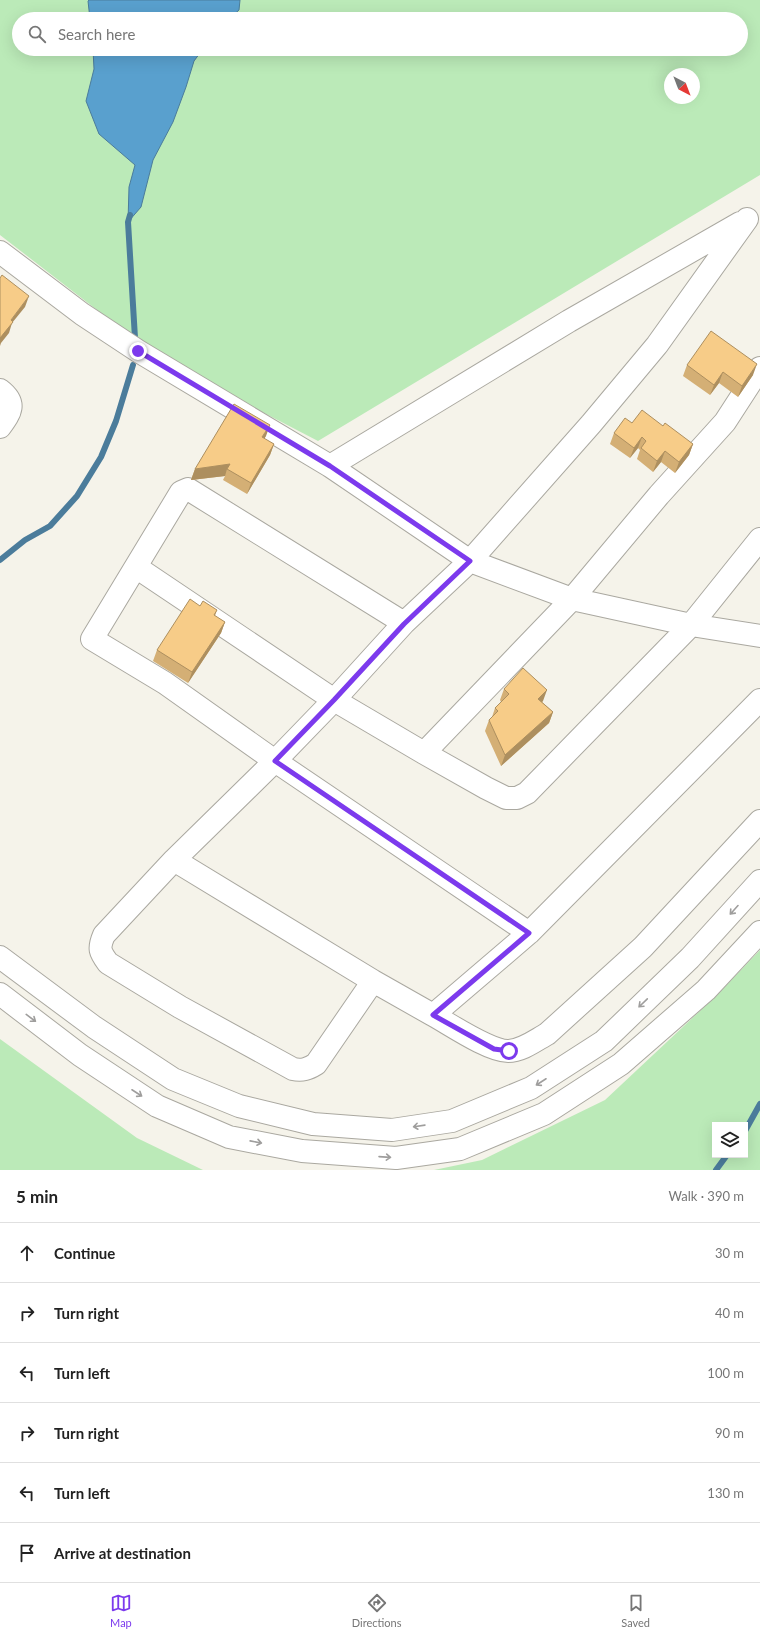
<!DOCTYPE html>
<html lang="en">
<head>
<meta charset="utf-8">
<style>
	:root { --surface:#fff; --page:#f2f2f2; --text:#222; --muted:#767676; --line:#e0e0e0; --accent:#7c3aed }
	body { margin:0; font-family:Lato,sans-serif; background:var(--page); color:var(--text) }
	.controls { position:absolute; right:12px; bottom:12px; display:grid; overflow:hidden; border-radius:0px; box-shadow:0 4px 16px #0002 }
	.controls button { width:36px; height:36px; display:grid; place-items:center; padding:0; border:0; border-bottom:1px solid var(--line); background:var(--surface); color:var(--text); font:20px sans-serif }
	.compass { position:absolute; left:664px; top:68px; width:36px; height:36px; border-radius:50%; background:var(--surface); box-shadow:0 4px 16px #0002; rotate:138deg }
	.stop { position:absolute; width:12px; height:12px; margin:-9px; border:3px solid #7c3aed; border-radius:50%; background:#fff }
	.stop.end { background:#7c3aed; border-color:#fff; box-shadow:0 1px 4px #0008 }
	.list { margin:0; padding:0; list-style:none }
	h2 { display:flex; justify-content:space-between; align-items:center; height:52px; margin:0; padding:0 16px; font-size:17px }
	h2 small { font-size:13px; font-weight:400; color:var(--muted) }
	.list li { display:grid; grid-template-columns:26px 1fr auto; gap:12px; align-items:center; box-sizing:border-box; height:60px; padding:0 16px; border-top:1px solid var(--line) }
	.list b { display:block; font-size:15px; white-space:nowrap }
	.list em { font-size:13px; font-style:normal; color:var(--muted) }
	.icon { flex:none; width:22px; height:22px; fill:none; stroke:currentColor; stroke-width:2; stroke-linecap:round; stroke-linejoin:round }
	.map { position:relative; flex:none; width:760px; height:1170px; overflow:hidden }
	.search { position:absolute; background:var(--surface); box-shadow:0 4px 16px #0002; left:12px; right:12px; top:12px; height:44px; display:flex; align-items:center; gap:10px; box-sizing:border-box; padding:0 14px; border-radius:22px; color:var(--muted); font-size:15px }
	.sheet { height:412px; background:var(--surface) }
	nav { display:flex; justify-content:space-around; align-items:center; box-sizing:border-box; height:56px; border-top:1px solid var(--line); background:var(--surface); font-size:11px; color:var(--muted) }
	nav a { display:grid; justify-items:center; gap:2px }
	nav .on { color:var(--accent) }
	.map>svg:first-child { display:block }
	.green { fill:#bbeab8; fill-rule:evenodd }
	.water { fill:#59a0ce; stroke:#4b7c9b }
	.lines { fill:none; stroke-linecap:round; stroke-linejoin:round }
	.stream { stroke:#4b7c9b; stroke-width:6 }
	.minor-casing { stroke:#aaa8a0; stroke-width:24 }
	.minor { stroke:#fff; stroke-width:22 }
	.wall { fill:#d4af75 }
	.shaded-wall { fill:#ad8f5f }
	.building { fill:#f7cc88; stroke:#ad8f5f }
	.oneway { stroke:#9f9e9d }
	.route { stroke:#7c3aed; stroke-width:5 }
</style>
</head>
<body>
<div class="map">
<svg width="760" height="1170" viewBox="0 0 760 1170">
	<rect width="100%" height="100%" fill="#f5f3ea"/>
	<path class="green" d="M 0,0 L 760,0 L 760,175 L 318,441 L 247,404 L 119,327 L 0,235 ZM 19,19 L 741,19 L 741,49 L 19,49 ZM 670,74 L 694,74 L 694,98 L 670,98 Z
		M 760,950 L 760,1170 L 434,1170 L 482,1160 L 605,1100 L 718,994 ZM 715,1125 L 745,1125 L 745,1155 L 715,1155 Z
		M 0,1039 L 137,1138 L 203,1170 L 0,1170 Z"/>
	<path class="water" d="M 89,0 L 240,0 L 239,10 L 229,19 L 90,19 L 88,1 Z
		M 93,49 L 203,49 L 194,61 L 186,87 L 173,122 L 153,160 L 141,207 L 128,222 L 129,187 L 135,165 L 99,134 L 86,101 L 94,69 Z"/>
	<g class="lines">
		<path class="stream" d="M 130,215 L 128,222 L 135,338
			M 0,560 L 25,540 L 50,526 L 77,496 L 101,457 L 116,421 L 133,365
			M 745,1131 L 760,1104
			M 716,1170 L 727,1155"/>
		<defs>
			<path id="minor" d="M 747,219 L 657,345 L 591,424 L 470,561 L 404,623 L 334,700 L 275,761 L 174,860 L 373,981 L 433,1015 L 529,933 L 760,700
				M 0,252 L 82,314 L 138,351 L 330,466 L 470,561 L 572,599 L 691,625 L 760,636
				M 0,390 C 17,403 11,412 0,427
				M 330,466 L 569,321 L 740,223
				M 136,567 L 334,700 L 424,753 L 486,788 L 506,798 L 517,798 L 527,793 L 691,625 L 760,539
				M 404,623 L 188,489 L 181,492 L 92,639 L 165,683 L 275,761 L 529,933
				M 424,753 L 572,599 L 659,495 L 725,422 L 760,368
				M 174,860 L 104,935 C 98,949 100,952 108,963 L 180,1007 L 293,1069 C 302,1071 308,1069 316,1064 L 373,981
				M 0,957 L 94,1027 L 173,1079 L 239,1106 L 313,1124 L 392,1130 L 452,1121 L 531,1088 L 604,1041 L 690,958 L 760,881
				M 0,994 L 80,1055 L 157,1106 L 229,1137 L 302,1151 L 396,1158 L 460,1149 L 544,1114 L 621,1064 L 706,990 L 760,932
				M 433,1015 C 451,1025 489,1051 508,1051 C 522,1051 536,1040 547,1034 L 643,947 L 760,821"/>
		</defs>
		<use href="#minor" class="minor-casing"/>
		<use href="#minor" class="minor"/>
	</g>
	<path class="wall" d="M 687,365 L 753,375 L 738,397 L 719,383 L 710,395 L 683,376 Z
		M 632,423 L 663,426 L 693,444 L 689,455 L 675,473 L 661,462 L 653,472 L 637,459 L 640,450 L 638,448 L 630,458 L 610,444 L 614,433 Z
		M 266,436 L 264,439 L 274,444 L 270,455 L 247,494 L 223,480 L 225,476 L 191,480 L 195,469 Z
		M 200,606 L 217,610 L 215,616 L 225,622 L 221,633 L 188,683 L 153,661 L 157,650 Z
		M 504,689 L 543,701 L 542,702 L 553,712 L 549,723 L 501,766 L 485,731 L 489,720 L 492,717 L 495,708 L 501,702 L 500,700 Z"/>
	<path class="shaded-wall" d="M 29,296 L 25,307 L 12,323 L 9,333 L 1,343 L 0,346 L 0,338 L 11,320 Z
		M 757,364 L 753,375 L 738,397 L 742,386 Z
		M 723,372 L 719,383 L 710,395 L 714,385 Z
		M 270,425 L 266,436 L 258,448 L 262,437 Z
		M 642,437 L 638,448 L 630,458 L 634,448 Z
		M 274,444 L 270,455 L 247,494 L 251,483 Z
		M 693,444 L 689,455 L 675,473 L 679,462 Z
		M 665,451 L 661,462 L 653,472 L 657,461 Z
		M 230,464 L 227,469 L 225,476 L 191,480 L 195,469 Z
		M 225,622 L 221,633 L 188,683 L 192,672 Z
		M 547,690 L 543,701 L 534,709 L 538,699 Z
		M 553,712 L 549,723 L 501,766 L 505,755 Z"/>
	<path class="building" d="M 2,275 L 29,296 L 11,320 L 13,322 L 0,338 L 0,278 Z
		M 711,331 L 757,364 L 742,386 L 723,372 L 714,385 L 687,365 Z
		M 234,404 L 270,425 L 262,437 L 274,444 L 251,483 L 227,469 L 230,464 L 195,469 Z
		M 642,410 L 663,426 L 665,423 L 693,444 L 679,462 L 665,451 L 657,461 L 641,448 L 646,441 L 642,437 L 634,448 L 614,433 L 625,418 L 632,423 Z
		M 190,599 L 200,606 L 203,601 L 217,610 L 214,615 L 225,622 L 192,672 L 157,650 Z
		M 523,668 L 547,690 L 538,699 L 553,712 L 505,755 L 489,720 L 498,711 L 495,708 L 509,694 L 504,689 Z"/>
	<defs><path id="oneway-shaft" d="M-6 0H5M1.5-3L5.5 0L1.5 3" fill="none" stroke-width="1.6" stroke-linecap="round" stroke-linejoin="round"/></defs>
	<g class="oneway">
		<use href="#oneway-shaft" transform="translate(734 910) rotate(132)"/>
		<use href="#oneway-shaft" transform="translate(643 1003) rotate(136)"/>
		<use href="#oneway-shaft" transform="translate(31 1018) rotate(37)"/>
		<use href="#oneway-shaft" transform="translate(541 1082) rotate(147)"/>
		<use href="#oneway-shaft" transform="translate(137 1093) rotate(33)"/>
		<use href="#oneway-shaft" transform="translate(419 1126) rotate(172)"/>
		<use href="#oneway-shaft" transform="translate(256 1142) rotate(11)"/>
		<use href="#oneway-shaft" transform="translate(385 1157) rotate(4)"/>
	</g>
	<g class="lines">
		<path class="route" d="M 138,351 L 330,466 L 470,561 L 404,624 L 334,700 L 275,761 L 529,933 L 433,1015 L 494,1049 L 509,1051"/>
	</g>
</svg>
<div class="controls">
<button><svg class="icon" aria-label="layers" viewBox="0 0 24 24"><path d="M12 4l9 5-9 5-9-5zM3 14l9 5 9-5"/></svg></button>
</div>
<svg class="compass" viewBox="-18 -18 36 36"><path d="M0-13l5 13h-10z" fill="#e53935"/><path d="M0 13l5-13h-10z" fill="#767676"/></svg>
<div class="stop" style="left:509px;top:1051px"></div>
<div class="stop end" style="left:138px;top:351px"></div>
<div class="search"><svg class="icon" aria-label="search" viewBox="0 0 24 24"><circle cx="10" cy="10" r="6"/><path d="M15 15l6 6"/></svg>Search here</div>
</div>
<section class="sheet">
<h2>5 min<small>Walk · 390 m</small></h2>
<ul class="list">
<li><svg class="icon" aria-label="ahead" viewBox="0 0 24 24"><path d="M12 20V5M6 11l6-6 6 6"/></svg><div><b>Continue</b></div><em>30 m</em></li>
<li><svg class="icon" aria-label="right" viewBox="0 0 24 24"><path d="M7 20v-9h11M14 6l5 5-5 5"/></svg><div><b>Turn right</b></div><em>40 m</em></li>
<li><svg class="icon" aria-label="left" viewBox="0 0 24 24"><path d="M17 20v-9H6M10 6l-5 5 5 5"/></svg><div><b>Turn left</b></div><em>100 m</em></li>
<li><svg class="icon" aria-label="right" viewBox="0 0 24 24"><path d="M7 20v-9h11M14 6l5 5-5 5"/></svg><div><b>Turn right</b></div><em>90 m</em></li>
<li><svg class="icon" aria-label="left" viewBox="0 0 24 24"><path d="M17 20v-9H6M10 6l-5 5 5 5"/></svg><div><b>Turn left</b></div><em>130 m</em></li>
<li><svg class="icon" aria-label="arrive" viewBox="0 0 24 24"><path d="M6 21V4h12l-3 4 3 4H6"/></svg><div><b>Arrive at destination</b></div></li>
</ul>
</section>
<nav>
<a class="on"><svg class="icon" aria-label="map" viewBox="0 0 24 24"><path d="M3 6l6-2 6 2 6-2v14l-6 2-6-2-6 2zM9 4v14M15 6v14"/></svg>Map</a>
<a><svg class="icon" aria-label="directions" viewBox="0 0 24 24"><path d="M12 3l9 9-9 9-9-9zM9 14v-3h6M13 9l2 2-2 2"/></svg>Directions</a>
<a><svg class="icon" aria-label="saved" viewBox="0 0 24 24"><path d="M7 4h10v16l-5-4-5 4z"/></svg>Saved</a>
</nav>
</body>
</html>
